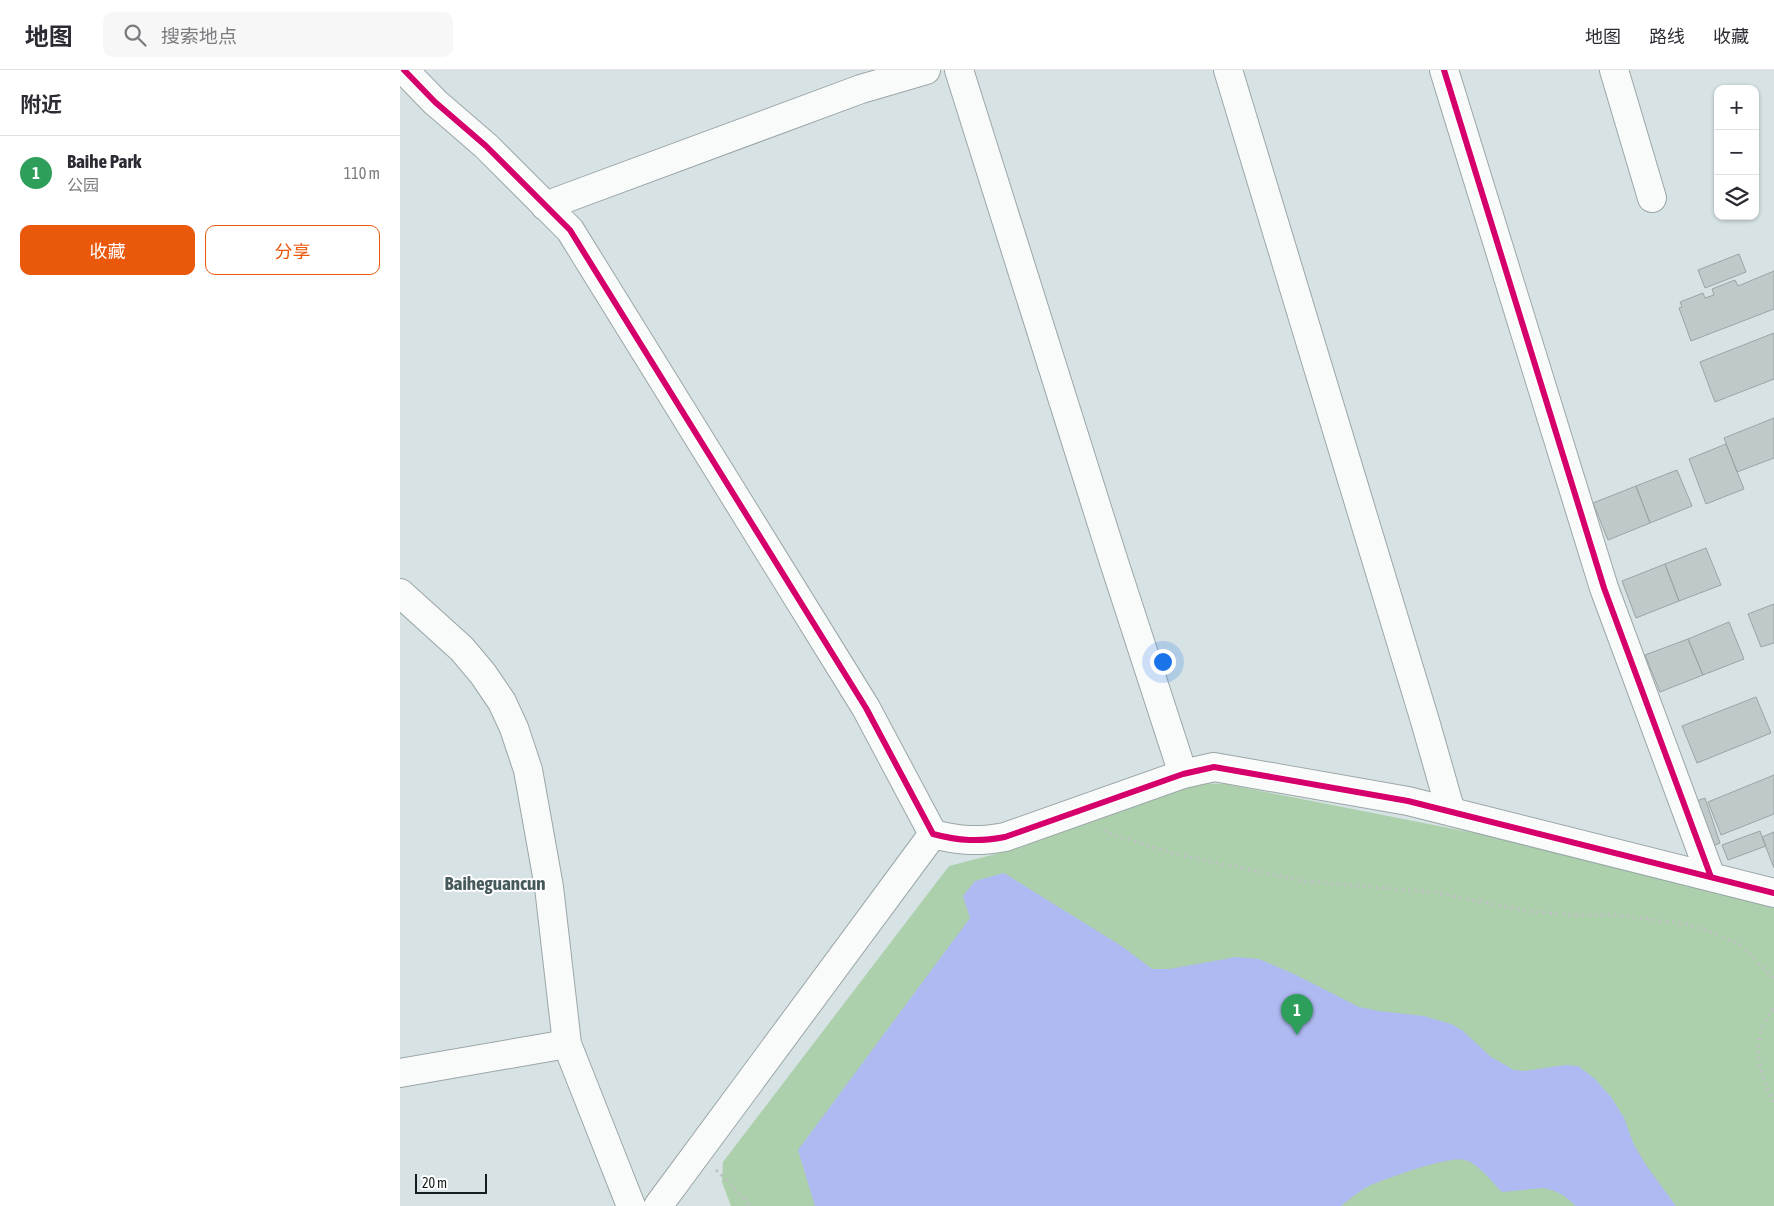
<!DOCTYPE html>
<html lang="zh">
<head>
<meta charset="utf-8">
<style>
	:root { --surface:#fff; --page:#f7f7f7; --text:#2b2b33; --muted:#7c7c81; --line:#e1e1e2; --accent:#ea580c }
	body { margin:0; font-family:"Asap Condensed","Noto Sans SC",sans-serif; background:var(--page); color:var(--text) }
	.controls { position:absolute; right:15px; top:15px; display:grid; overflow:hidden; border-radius:10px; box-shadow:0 1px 4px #0004 }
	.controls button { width:45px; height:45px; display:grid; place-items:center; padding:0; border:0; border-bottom:1px solid var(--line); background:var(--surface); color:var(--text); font:25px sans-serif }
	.scale { position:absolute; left:15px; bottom:12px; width:72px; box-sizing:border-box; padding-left:5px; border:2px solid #141c1d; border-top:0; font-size:14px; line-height:18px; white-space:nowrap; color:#141c1d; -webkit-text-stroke:4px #fff; paint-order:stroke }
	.you { position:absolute; left:762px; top:591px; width:18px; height:18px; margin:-12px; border:4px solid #fff; border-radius:50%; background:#1a73e8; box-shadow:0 0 0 8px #1a73e833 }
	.badge { display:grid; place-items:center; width:32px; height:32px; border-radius:50%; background:var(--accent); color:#fff; font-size:16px; font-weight:700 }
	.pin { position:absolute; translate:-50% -41px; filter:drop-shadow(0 1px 2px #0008) }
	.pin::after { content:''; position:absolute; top:26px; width:18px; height:15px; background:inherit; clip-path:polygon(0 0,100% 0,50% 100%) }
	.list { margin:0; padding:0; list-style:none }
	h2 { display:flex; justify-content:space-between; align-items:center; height:65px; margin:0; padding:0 20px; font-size:21px }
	h2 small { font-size:16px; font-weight:400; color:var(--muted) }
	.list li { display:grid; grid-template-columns:32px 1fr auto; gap:15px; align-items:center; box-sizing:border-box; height:75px; padding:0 20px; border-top:1px solid var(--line) }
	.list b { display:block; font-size:19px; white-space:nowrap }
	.list p { margin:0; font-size:16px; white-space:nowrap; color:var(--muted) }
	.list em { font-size:16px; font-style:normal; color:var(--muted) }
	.actions { display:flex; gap:10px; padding:15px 20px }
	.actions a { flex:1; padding:11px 0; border:1px solid var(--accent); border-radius:10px; text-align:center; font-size:18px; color:var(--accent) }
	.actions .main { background:var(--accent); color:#fff }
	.icon { flex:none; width:28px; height:28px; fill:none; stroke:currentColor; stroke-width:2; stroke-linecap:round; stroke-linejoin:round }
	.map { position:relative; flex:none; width:1374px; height:1136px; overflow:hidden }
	header { display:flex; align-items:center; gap:30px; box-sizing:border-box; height:70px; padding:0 25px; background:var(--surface); border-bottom:1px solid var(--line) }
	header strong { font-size:24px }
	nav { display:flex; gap:28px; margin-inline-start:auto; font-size:18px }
	.search { width:350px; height:45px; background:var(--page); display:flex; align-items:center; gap:12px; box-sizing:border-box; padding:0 18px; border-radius:10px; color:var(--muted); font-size:19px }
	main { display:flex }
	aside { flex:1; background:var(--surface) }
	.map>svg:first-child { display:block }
	.green { fill:#acd0ac }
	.water { fill:#afbaf3 }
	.building { fill:#c0c9c9; stroke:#9ba4a4 }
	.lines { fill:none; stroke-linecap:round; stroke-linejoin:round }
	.minor-casing { stroke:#9ca6a7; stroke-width:30 }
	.path { stroke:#bdc2c2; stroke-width:3; stroke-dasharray:2.5 4; stroke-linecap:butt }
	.minor { stroke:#f9fbfb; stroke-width:28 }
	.cycleway-casing { stroke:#fff; stroke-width:9 }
	.cycleway { stroke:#d6006c; stroke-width:6 }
	.labels { text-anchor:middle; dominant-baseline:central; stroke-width:4; stroke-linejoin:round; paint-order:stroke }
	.quarter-label { font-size:19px; font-weight:bold; fill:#46595c; stroke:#fff }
</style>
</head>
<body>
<header>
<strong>地图</strong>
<div class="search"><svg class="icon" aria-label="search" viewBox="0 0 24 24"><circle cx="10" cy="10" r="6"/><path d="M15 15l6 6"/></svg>搜索地点</div>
<nav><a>地图</a><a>路线</a><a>收藏</a></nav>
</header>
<main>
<aside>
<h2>附近<small></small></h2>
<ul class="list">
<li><span class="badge" style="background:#2e9e5b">1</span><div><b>Baihe Park</b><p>公园</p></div><em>110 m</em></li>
</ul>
<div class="actions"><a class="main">收藏</a><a>分享</a></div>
</aside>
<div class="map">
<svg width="1374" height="1136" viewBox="0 0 1374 1136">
	<rect width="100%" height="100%" fill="#d6e2e4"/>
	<path class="green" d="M 799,713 L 825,714 L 1110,770 L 1374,838 L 1374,1136 L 331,1136 L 322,1112 L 323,1092 L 549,796 L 619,778 L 765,720 Z"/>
	<path class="water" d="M 604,803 L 723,877 L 752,899 L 769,899 L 836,887 L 859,889 L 894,904 L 959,937 L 979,941 L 1024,946 L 1051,954 L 1062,960 L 1091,987 L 1114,1000 L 1125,1001 L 1165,995 L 1178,996 L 1194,1008 L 1211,1027 L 1224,1048 L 1234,1075 L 1246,1095 L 1276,1136 L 1176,1136 L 1163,1125 L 1152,1120 L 1143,1118 L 1102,1122 C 1092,1112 1079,1094 1065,1090 C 1050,1085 985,1109 969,1116 C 959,1121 950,1129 941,1136 L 415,1136 L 398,1080 L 570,848 L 563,826 L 575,811 Z"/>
	<path class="building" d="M 1339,184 L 1346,202 L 1305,218 L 1298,200 Z
		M 1374,201 L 1374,239 L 1291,271 L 1279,238 L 1282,237 L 1280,232 L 1303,223 L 1305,228 L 1314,225 L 1312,219 L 1335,210 L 1338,216 Z
		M 1374,263 L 1374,309 L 1315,332 L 1300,292 Z
		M 1374,348 L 1374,388 L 1337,402 L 1324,368 Z
		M 1326,374 L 1344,419 L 1306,434 L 1289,389 Z
		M 1277,400 L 1292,436 L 1250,453 L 1236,416 Z
		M 1236,416 L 1250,453 L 1208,470 L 1193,433 Z
		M 1306,478 L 1321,515 L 1279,531 L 1265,494 Z
		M 1265,494 L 1279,531 L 1236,548 L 1222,511 Z
		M 1374,534 L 1374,573 L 1361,577 L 1348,544 Z
		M 1329,552 L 1344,589 L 1303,605 L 1288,569 Z
		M 1288,569 L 1303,605 L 1260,622 L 1245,585 Z
		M 1356,627 L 1371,663 L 1297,693 L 1282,656 Z
		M 1374,705 L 1374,744 L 1321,765 L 1308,732 Z
		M 1305,728 L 1320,773 L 1307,778 L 1291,733 Z
		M 1360,761 L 1366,776 L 1328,790 L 1322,775 Z
		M 1374,762 L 1374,798 L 1362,767 Z"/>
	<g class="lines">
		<defs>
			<path id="minor" d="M 4,0 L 35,32 L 86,76 L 170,160 L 466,638 L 533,764 C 559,771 579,772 605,767 L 783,704 L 814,697 L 1008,731 L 1374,823
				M 559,0 L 713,489 L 783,704
				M 828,0 L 1025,651 L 1051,742
				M 1044,0 L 1204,518 L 1311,807
				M 1214,0 L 1252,128
				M 145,136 L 461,19 L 526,0
				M 0,523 L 62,579 L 83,604 L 102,632 L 114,658 L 128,700 L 149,817 L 167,974 L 231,1136
				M 0,1003 L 167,974
				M 258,1136 L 533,764"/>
		</defs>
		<use href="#minor" class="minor-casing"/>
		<path class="path" d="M 703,761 L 775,784 L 903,811 L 1031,822 L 1134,842 L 1174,845 L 1215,845 L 1288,854 L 1321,866 L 1341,875 L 1374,909
			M 1374,939 C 1349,966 1358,1003 1374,1032
			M 316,1100 L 328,1111 L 350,1136"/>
		<use href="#minor" class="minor"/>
		<defs>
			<path id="cycleway" d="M 4,0 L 35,32 L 86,76 L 170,160 L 466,638 L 533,764 C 559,771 579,772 605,767 L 783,704 L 814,697 L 1008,731 L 1374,823
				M 1044,0 L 1204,518 L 1311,807"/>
		</defs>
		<use href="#cycleway" class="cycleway-casing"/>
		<use href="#cycleway" class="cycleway"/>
	</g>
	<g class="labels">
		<g class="quarter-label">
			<text x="95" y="813">Baiheguancun</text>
		</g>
	</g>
</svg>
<div class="controls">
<button>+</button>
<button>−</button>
<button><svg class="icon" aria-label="layers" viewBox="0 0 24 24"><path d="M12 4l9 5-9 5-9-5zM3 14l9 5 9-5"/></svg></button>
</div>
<div class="scale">20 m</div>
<div class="you"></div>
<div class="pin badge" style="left:897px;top:965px;background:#2e9e5b">1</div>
</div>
</main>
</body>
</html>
